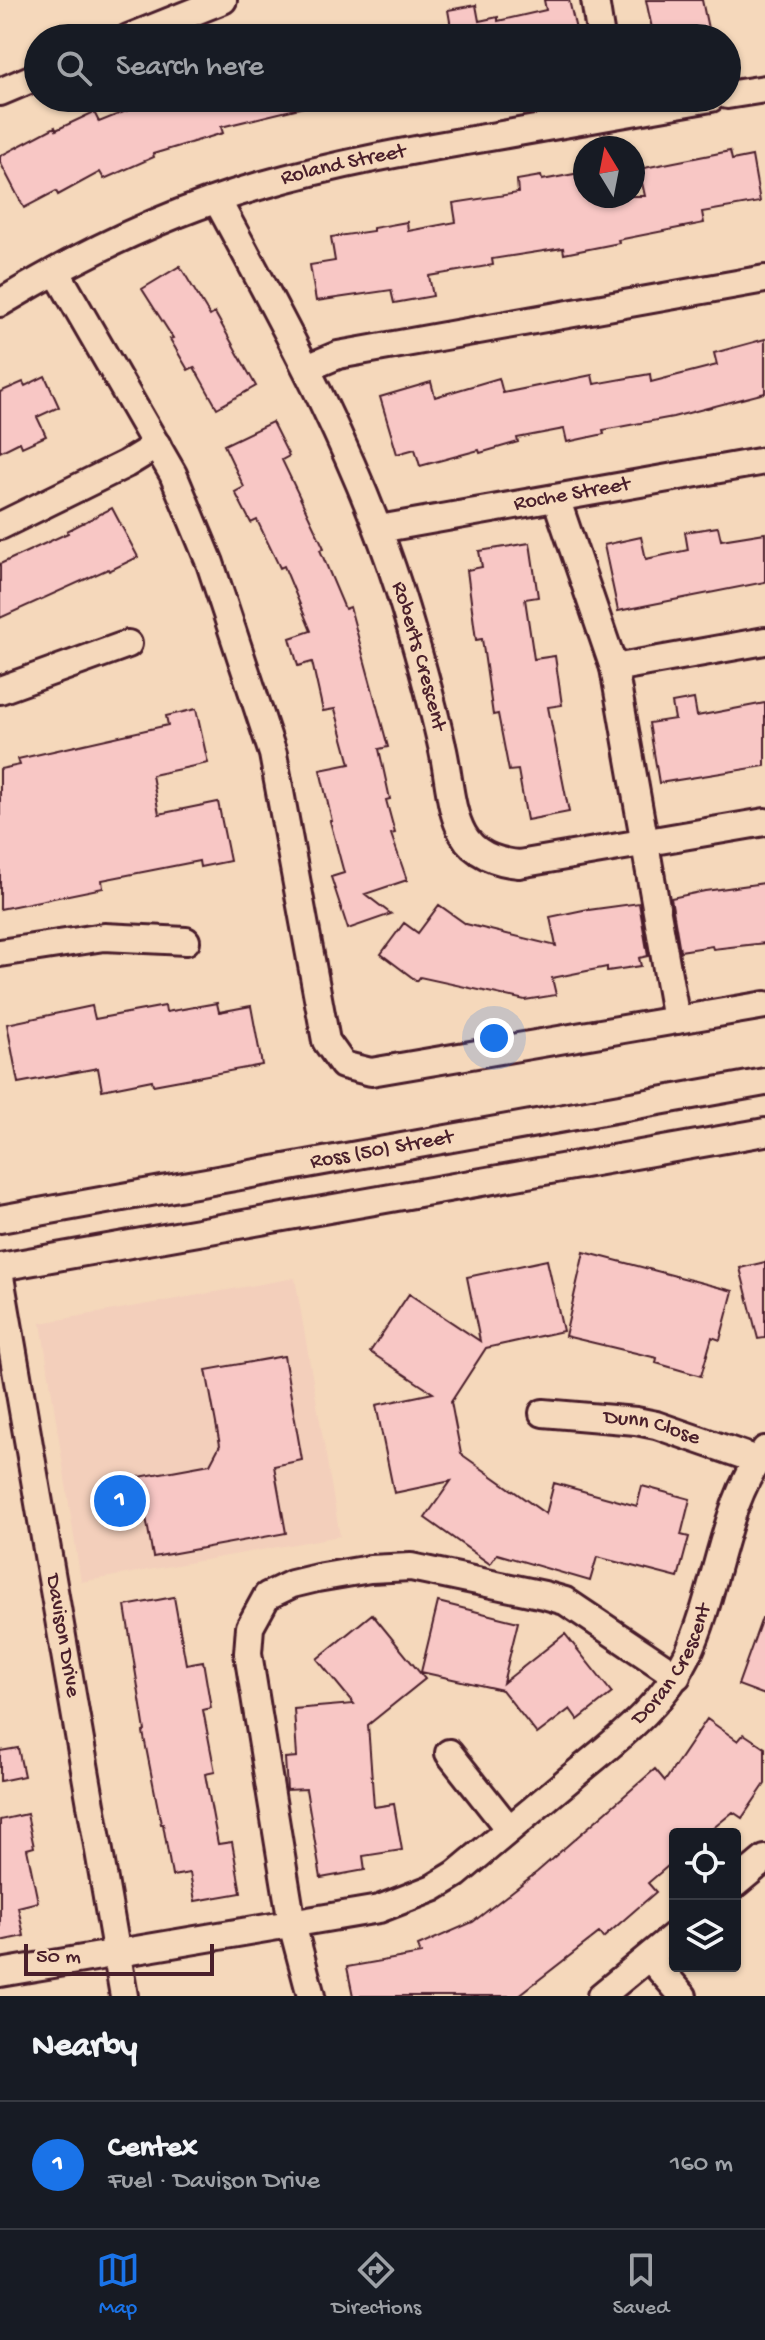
<!DOCTYPE html>
<html lang="en">
<head>
<meta charset="utf-8">
<style>
	:root { --surface:#171b24; --page:#242831; --text:#f1f3f6; --muted:#9ea1a6; --line:#363941; --accent:#1a73e8 }
	body { margin:0; font-family:"Gochi Hand",sans-serif; background:var(--page); color:var(--text) }
	.controls { position:absolute; right:24px; bottom:24px; display:grid; overflow:hidden; border-radius:8px; box-shadow:0 2px 6px #0004 }
	.controls button { width:72px; height:72px; display:grid; place-items:center; padding:0; border:0; border-bottom:2px solid var(--line); background:var(--surface); color:var(--text); font:40px sans-serif }
	.compass { position:absolute; left:573px; top:136px; width:72px; height:72px; border-radius:50%; background:var(--surface); box-shadow:0 2px 6px #0004; rotate:350deg }
	.scale { position:absolute; left:24px; bottom:20px; width:190px; box-sizing:border-box; padding-left:8px; border:4px solid #4a1f2b; border-top:0; font-size:22px; line-height:28px; white-space:nowrap; color:#4a1f2b; -webkit-text-stroke:6px #f5d8bb; paint-order:stroke }
	.you { position:absolute; left:494px; top:1038px; width:28px; height:28px; margin:-20px; border:6px solid #fff; border-radius:50%; background:#1a73e8; box-shadow:0 0 0 12px #1a73e833 }
	.badge { display:grid; place-items:center; width:52px; height:52px; border-radius:50%; background:var(--accent); color:#fff; font-size:26px; font-weight:700 }
	.pin { position:absolute; translate:-50% -50%; border:4px solid #fff; box-shadow:0 2px 8px #0006 }
	.list { margin:0; padding:0; list-style:none }
	h2 { display:flex; justify-content:space-between; align-items:center; height:104px; margin:0; padding:0 32px; font-size:34px }
	h2 small { font-size:26px; font-weight:400; color:var(--muted) }
	.list li { display:grid; grid-template-columns:52px 1fr auto; gap:24px; align-items:center; box-sizing:border-box; height:128px; padding:0 32px; border-top:2px solid var(--line) }
	.list b { display:block; font-size:30px; white-space:nowrap }
	.list p { margin:0; font-size:26px; white-space:nowrap; color:var(--muted) }
	.list em { font-size:26px; font-style:normal; color:var(--muted) }
	.icon { flex:none; width:44px; height:44px; fill:none; stroke:currentColor; stroke-width:2; stroke-linecap:round; stroke-linejoin:round }
	.map { position:relative; flex:none; width:765px; height:1996px; overflow:hidden }
	.search { position:absolute; background:var(--surface); box-shadow:0 2px 6px #0004; left:24px; right:24px; top:24px; height:88px; display:flex; align-items:center; gap:20px; box-sizing:border-box; padding:0 28px; border-radius:44px; color:var(--muted); font-size:30px }
	.sheet { height:232px; background:var(--surface) }
	nav { display:flex; justify-content:space-around; align-items:center; box-sizing:border-box; height:112px; border-top:2px solid var(--line); background:var(--surface); font-size:22px; color:var(--muted) }
	nav a { display:grid; justify-items:center; gap:4px }
	nav .on { color:var(--accent) }
	.map>svg:first-child { display:block }
	.built { fill:#f3cfbb }
	.building { fill:#f8c7c5; stroke:#4a1f2b; stroke-width:2 }
	.lines { fill:none; stroke-linecap:round; stroke-linejoin:round }
	.minor-casing { stroke:#4a1f2b; stroke-width:32 }
	.minor { stroke:#f5d8bb; stroke-width:26 }
	.labels { text-anchor:middle; dominant-baseline:central; stroke-width:7; stroke-linejoin:round; paint-order:stroke }
	.street-label { font-size:22px; fill:#4a1f2b; stroke:#f5d8bb }
</style>
</head>
<body>
<div class="map">
<svg width="765" height="1996" viewBox="0 0 765 1996">
	<rect width="100%" height="100%" fill="#f5d8bb"/>
	<filter id="ink" filterUnits="userSpaceOnUse"><feTurbulence type="fractalNoise" baseFrequency=".0125" numOctaves="2"/><feDisplacementMap in="SourceGraphic" scale="16" xChannelSelector="R" yChannelSelector="G"/><feConvolveMatrix kernelMatrix="1 2 1 2 8 2 1 2 1" color-interpolation-filters="sRGB"/></filter>
	<g filter="url(#ink)">
		<path class="built" d="M 295,1278 L 340,1536 L 81,1582 L 41,1323 Z"/>
		<path class="building" d="M 544,0 L 569,0 L 578,38 L 443,38 L 442,28 L 451,27 L 448,10 L 476,5 L 479,21 L 498,17 L 498,21 L 546,10 Z
			M 646,0 L 702,0 L 710,38 L 654,38 Z
			M 144,98 L 307,98 L 308,106 L 221,127 L 223,133 L 153,154 L 154,157 L 104,179 L 100,172 L 58,195 L 56,191 L 24,208 L 0,162 L 0,156 L 55,127 L 56,130 L 94,112 L 99,122 L 146,103 Z
			M 730,151 L 732,160 L 752,156 L 760,202 L 702,212 L 704,223 L 618,240 L 619,243 L 564,254 L 563,248 L 492,259 L 493,265 L 429,276 L 433,296 L 394,303 L 391,290 L 316,301 L 310,265 L 335,261 L 331,237 L 373,231 L 373,228 L 407,222 L 408,231 L 456,222 L 453,203 L 518,193 L 517,180 L 541,176 L 542,180 L 585,172 L 585,196 L 645,196 L 639,169 Z
			M 180,266 L 210,316 L 215,313 L 256,386 L 217,408 L 194,367 L 188,370 L 170,339 L 173,338 L 142,289 Z
			M 765,339 L 765,393 L 673,417 L 603,430 L 604,434 L 567,442 L 564,429 L 517,438 L 518,442 L 480,453 L 479,450 L 420,466 L 415,449 L 397,454 L 380,397 L 431,382 L 435,397 L 499,378 L 503,393 L 592,375 L 594,384 L 650,374 L 651,382 L 717,365 L 714,353 Z
			M 45,376 L 59,407 L 37,417 L 46,436 L 22,447 L 20,442 L 0,452 L 0,392 L 23,382 L 25,386 Z
			M 272,422 L 289,456 L 282,460 L 324,548 L 320,550 L 345,609 L 350,607 L 388,747 L 379,749 L 390,799 L 386,800 L 395,833 L 391,834 L 407,880 L 365,894 L 391,914 L 348,929 L 331,877 L 344,873 L 330,821 L 332,821 L 320,770 L 350,764 L 335,709 L 323,711 L 312,662 L 298,666 L 290,638 L 311,631 L 284,566 L 280,568 L 257,520 L 251,523 L 235,492 L 244,487 L 224,445 Z
			M 112,508 L 138,557 L 109,571 L 108,569 L 0,618 L 0,564 L 68,533 L 67,531 Z
			M 718,527 L 721,540 L 765,533 L 765,582 L 618,611 L 604,545 L 641,537 L 646,559 L 688,550 L 685,532 Z
			M 530,543 L 538,597 L 525,599 L 534,659 L 555,656 L 562,705 L 548,707 L 569,812 L 527,820 L 518,770 L 509,771 L 498,714 L 493,715 L 482,639 L 476,640 L 467,570 L 482,567 L 479,551 Z
			M 694,699 L 697,716 L 765,703 L 765,766 L 659,783 L 649,723 L 675,719 L 672,703 Z
			M 196,709 L 208,763 L 152,775 L 159,814 L 218,802 L 230,861 L 200,867 L 199,861 L 102,880 L 103,888 L 0,909 L 0,769 L 20,765 L 18,759 L 168,725 L 166,716 Z
			M 765,883 L 765,943 L 713,949 L 712,946 L 680,951 L 671,898 L 705,891 Z
			M 639,903 L 648,956 L 639,958 L 641,966 L 607,971 L 607,967 L 552,978 L 556,995 L 525,1000 L 420,977 L 417,981 L 381,954 L 404,923 L 418,933 L 439,905 L 466,924 L 556,946 L 550,917 L 588,909 L 588,910 Z
			M 217,1003 L 219,1012 L 251,1006 L 262,1065 L 153,1085 L 152,1080 L 102,1090 L 98,1068 L 18,1083 L 7,1024 L 92,1006 L 95,1019 L 165,1006 L 166,1012 Z
			M 584,1252 L 733,1291 L 720,1340 L 712,1337 L 701,1376 L 656,1363 L 657,1358 L 565,1336 Z
			M 547,1260 L 563,1331 L 486,1348 L 451,1402 L 461,1454 L 546,1514 L 554,1483 L 637,1506 L 642,1486 L 690,1499 L 681,1535 L 689,1537 L 678,1578 L 597,1557 L 590,1581 L 497,1554 L 490,1564 L 425,1518 L 451,1481 L 394,1493 L 376,1405 L 433,1393 L 370,1352 L 409,1294 L 480,1341 L 467,1277 Z
			M 765,1262 L 765,1338 L 758,1339 L 740,1268 Z
			M 284,1356 L 302,1460 L 274,1466 L 286,1533 L 153,1557 L 139,1477 L 210,1464 L 220,1445 L 206,1370 Z
			M 174,1597 L 186,1664 L 203,1661 L 211,1708 L 203,1710 L 215,1772 L 205,1774 L 218,1844 L 232,1842 L 241,1893 L 195,1901 L 190,1873 L 172,1876 L 163,1824 L 161,1824 L 143,1732 L 145,1731 L 125,1606 Z
			M 438,1602 L 518,1622 L 503,1683 L 565,1634 L 612,1693 L 578,1720 L 570,1709 L 537,1734 L 502,1690 L 421,1672 Z
			M 372,1614 L 425,1679 L 368,1725 L 374,1807 L 394,1804 L 402,1850 L 363,1856 L 365,1870 L 321,1878 L 306,1789 L 287,1790 L 285,1758 L 297,1757 L 294,1709 L 354,1704 L 317,1659 Z
			M 762,1618 L 765,1618 L 765,1695 L 738,1685 Z
			M 707,1719 L 738,1741 L 744,1734 L 765,1748 L 765,1784 L 742,1818 L 733,1812 L 706,1834 L 675,1834 L 675,1860 L 648,1883 L 656,1892 L 603,1938 L 599,1933 L 518,1996 L 353,1996 L 347,1967 L 421,1954 L 418,1946 L 473,1922 L 537,1872 L 655,1769 L 665,1781 Z
			M 18,1748 L 24,1776 L 0,1781 L 0,1751 Z
			M 27,1814 L 34,1847 L 27,1849 L 38,1902 L 18,1907 L 24,1936 L 0,1941 L 0,1820 Z"/>
		<g class="lines">
			<defs>
				<g id="minor">
					<path d="M 595,0 L 601,38"/>
					<path d="M 128,38 L 223,0"/>
					<path d="M 0,92 L 38,76"/>
					<path d="M 727,95 L 765,89"/>
					<path id="s1" d="M 217,200 C 285,326 355,452 399,589 C 415,640 430,693 442,746 C 449,774 449,809 463,834 C 474,854 497,862 519,864 L 765,822"/>
					<path d="M 56,271 L 173,474 L 210,563 L 273,754 L 326,1041 L 343,1065 L 371,1072 L 765,1005"/>
					<path id="s2" d="M 0,303 C 81,254 168,212 259,186 C 335,164 412,150 490,137 C 563,124 637,111 711,98"/>
					<path d="M 307,368 L 338,355 L 765,279"/>
					<path d="M 556,498 L 614,668 L 676,1020"/>
					<path d="M 0,526 L 126,464 L 157,445"/>
					<path id="s3" d="M 379,529 L 765,461"/>
					<path d="M 614,668 L 765,641"/>
					<path d="M 0,690 L 128,644"/>
					<path d="M 0,953 L 104,937 L 186,941"/>
					<path id="s4" d="M 0,1219 L 765,1082"/>
					<path d="M 0,1267 L 765,1132"/>
					<path id="s5" d="M 0,1277 L 124,1996"/>
					<path id="s6" d="M 543,1413 L 636,1421 L 656,1425 L 757,1460"/>
					<path d="M 449,1753 L 509,1829"/>
					<path d="M 735,1884 L 765,1859"/>
					<path d="M 649,1957 L 683,1996"/>
					<path id="s7" d="M 0,1973 L 379,1909 L 433,1888 L 456,1874 C 495,1841 534,1809 573,1776 C 616,1740 663,1706 688,1654 C 718,1590 722,1505 765,1450"/>
					<path d="M 311,1996 L 292,1924 L 248,1653 L 250,1627 L 267,1596 L 292,1584 L 317,1578 L 370,1569 L 411,1567 L 544,1595 L 565,1601 L 677,1676"/>
					<path d="M 601,1996 L 675,1935"/>
				</g>
			</defs>
			<use href="#minor" class="minor-casing"/>
			<use href="#minor" class="minor"/>
		</g>
	</g>
	<g class="labels">
		<g class="street-label">
			<text stroke="none"><textPath href="#s2" startOffset="372">Roland Street</textPath></text>
			<text stroke="none"><textPath href="#s3" startOffset="196">Roche Street</textPath></text>
			<text stroke="none"><textPath href="#s1" startOffset="500">Roberts Crescent</textPath></text>
			<text stroke="none"><textPath href="#s4" startOffset="388">Ross (50) Street</textPath></text>
			<text stroke="none"><textPath href="#s6" startOffset="110">Dunn Close</textPath></text>
			<text stroke="none"><textPath href="#s5" startOffset="364">Davison Drive</textPath></text>
			<text stroke="none"><textPath href="#s7" startOffset="774">Doran Crescent</textPath></text>
		</g>
	</g>
</svg>
<div class="controls">
<button><svg class="icon" aria-label="locate" viewBox="0 0 24 24"><circle cx="12" cy="12" r="6"/><path d="M12 2v4M12 18v4M2 12h4M18 12h4"/></svg></button>
<button><svg class="icon" aria-label="layers" viewBox="0 0 24 24"><path d="M12 4l9 5-9 5-9-5zM3 14l9 5 9-5"/></svg></button>
</div>
<svg class="compass" viewBox="-18 -18 36 36"><path d="M0-13l5 13h-10z" fill="#e53935"/><path d="M0 13l5-13h-10z" fill="#9ea1a6"/></svg>
<div class="scale">50 m</div>
<div class="you"></div>
<div class="pin badge" style="left:120px;top:1501px">1</div>
<div class="search"><svg class="icon" aria-label="search" viewBox="0 0 24 24"><circle cx="10" cy="10" r="6"/><path d="M15 15l6 6"/></svg>Search here</div>
</div>
<section class="sheet">
<h2>Nearby<small></small></h2>
<ul class="list">
<li><span class="badge">1</span><div><b>Centex</b><p>Fuel · Davison Drive</p></div><em>160 m</em></li>
</ul>
</section>
<nav>
<a class="on"><svg class="icon" aria-label="map" viewBox="0 0 24 24"><path d="M3 6l6-2 6 2 6-2v14l-6 2-6-2-6 2zM9 4v14M15 6v14"/></svg>Map</a>
<a><svg class="icon" aria-label="directions" viewBox="0 0 24 24"><path d="M12 3l9 9-9 9-9-9zM9 14v-3h6M13 9l2 2-2 2"/></svg>Directions</a>
<a><svg class="icon" aria-label="saved" viewBox="0 0 24 24"><path d="M7 4h10v16l-5-4-5 4z"/></svg>Saved</a>
</nav>
</body>
</html>
